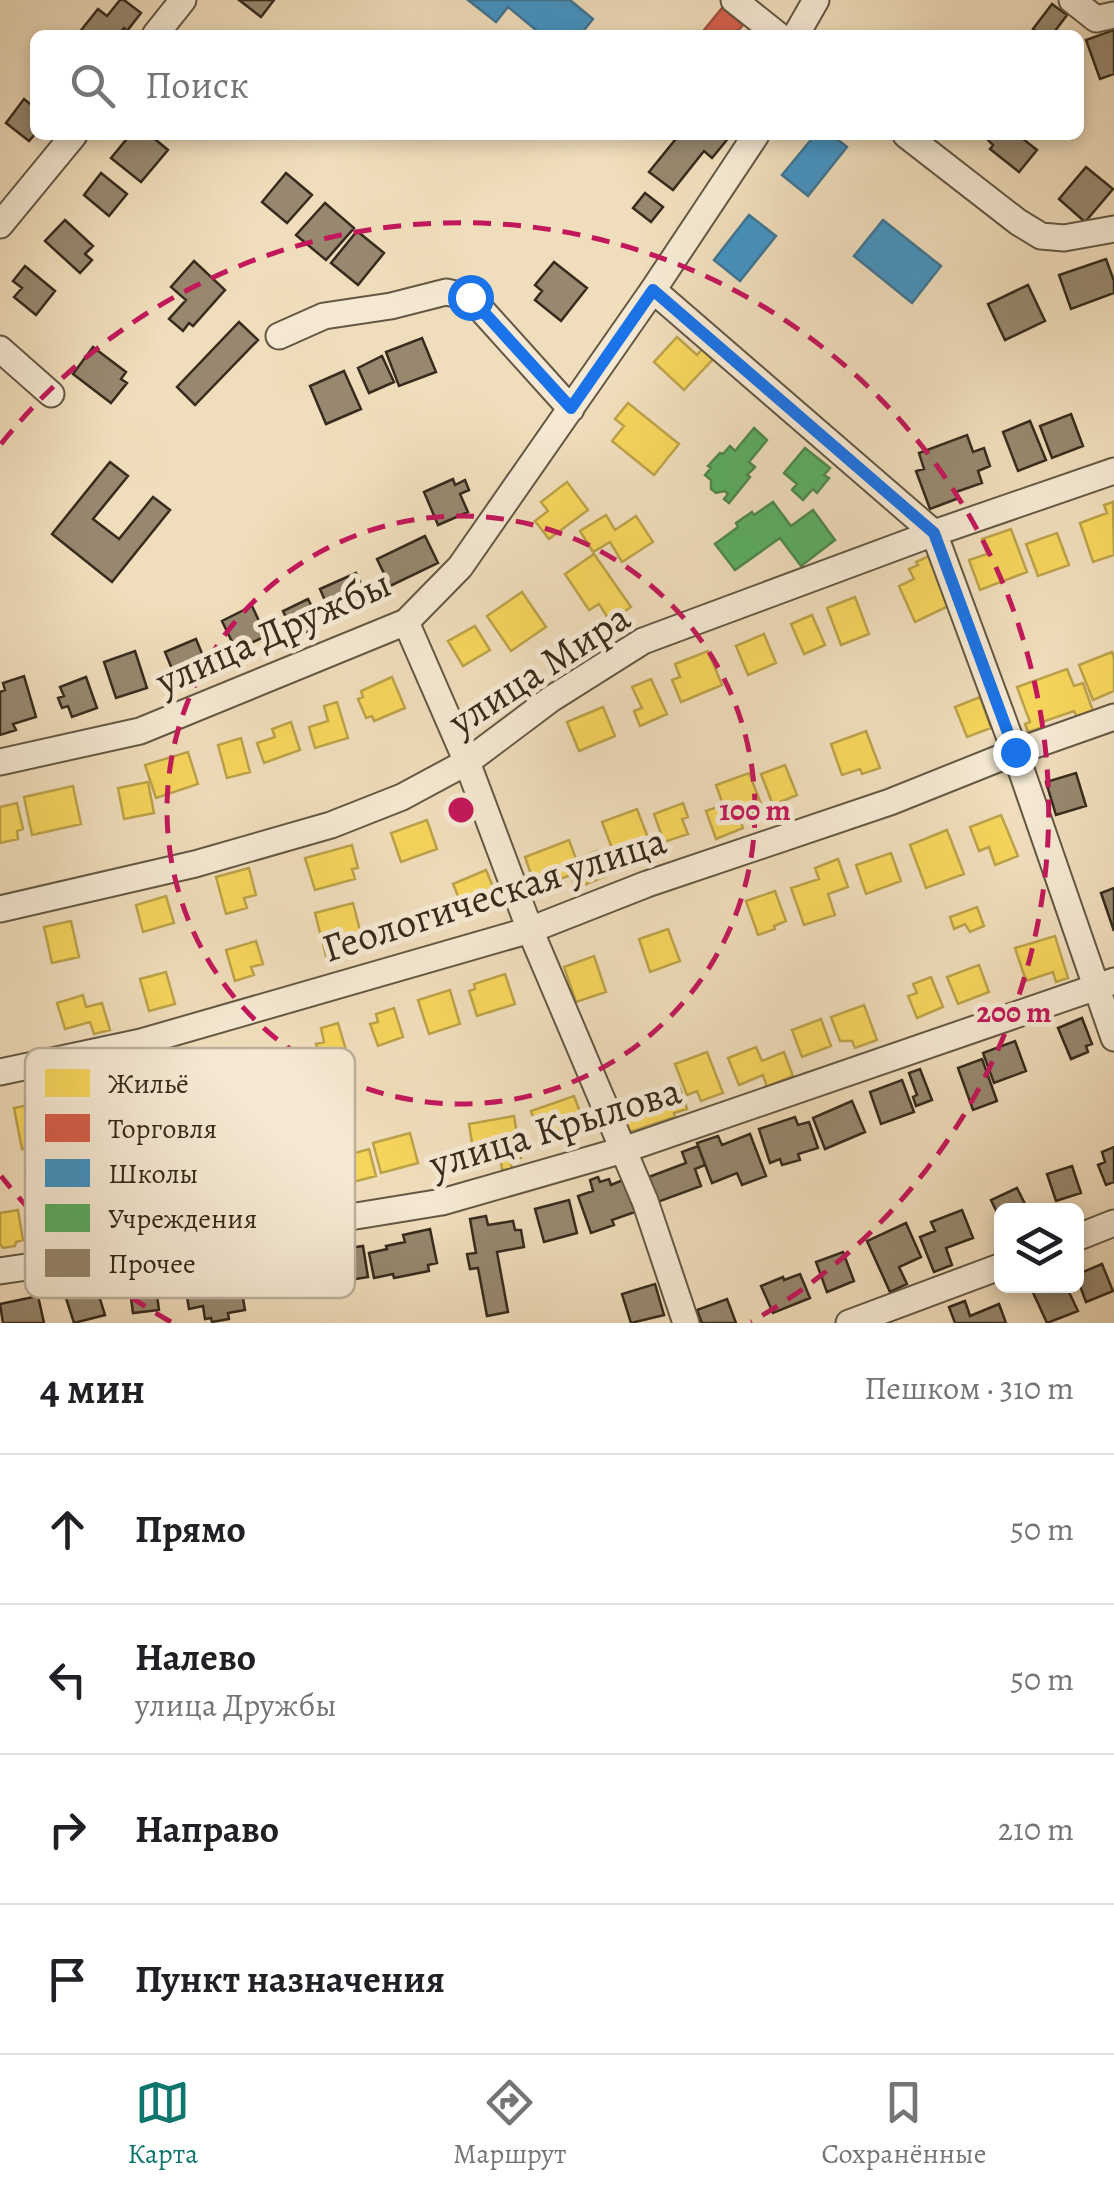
<!DOCTYPE html>
<html lang="ru">
<head>
<meta charset="utf-8">
<style>
	:root { --surface:#fff; --page:#f2f2f2; --text:#202124; --muted:#757577; --line:#e0e0e0; --accent:#0f766e }
	body { margin:0; font-family:Alegreya,serif; background:var(--page); color:var(--text) }
	.controls { position:absolute; right:30px; bottom:30px; display:grid; overflow:hidden; border-radius:15px; box-shadow:0 5px 15px #0003 }
	.controls button { width:90px; height:90px; display:grid; place-items:center; padding:0; border:0; border-bottom:2px solid var(--line); background:var(--surface); color:var(--text); font:50px sans-serif }
	.stop { position:absolute; width:30px; height:30px; margin:-22px; border:8px solid #1a73e8; border-radius:50%; background:#fff }
	.stop.end { background:#1a73e8; border-color:#fff; box-shadow:0 2px 10px #0008 }
	.list { margin:0; padding:0; list-style:none }
	h2 { display:flex; justify-content:space-between; align-items:center; height:130px; margin:0; padding:0 40px; font-size:42px }
	h2 small { font-size:32px; font-weight:400; color:var(--muted) }
	.list li { display:grid; grid-template-columns:65px 1fr auto; gap:30px; align-items:center; box-sizing:border-box; height:150px; padding:0 40px; border-top:2px solid var(--line) }
	.list b { display:block; font-size:38px; white-space:nowrap }
	.list p { margin:0; font-size:32px; white-space:nowrap; color:var(--muted) }
	.list em { font-size:32px; font-style:normal; color:var(--muted) }
	.icon { flex:none; width:55px; height:55px; fill:none; stroke:currentColor; stroke-width:2; stroke-linecap:round; stroke-linejoin:round }
	.map { position:relative; flex:none; width:1114px; height:1323px; overflow:hidden }
	.search { position:absolute; background:var(--surface); box-shadow:0 5px 15px #0003; left:30px; right:30px; top:30px; height:110px; display:flex; align-items:center; gap:25px; box-sizing:border-box; padding:0 35px; border-radius:15px; color:var(--muted); font-size:38px }
	.sheet { height:730px; background:var(--surface) }
	nav { display:flex; justify-content:space-around; align-items:center; box-sizing:border-box; height:140px; border-top:2px solid var(--line); background:var(--surface); font-size:28px; color:var(--muted) }
	nav a { display:grid; justify-items:center; gap:5px }
	nav .on { color:var(--accent) }
	.map>svg:first-child { display:block }
	.homes { fill:#f6d55c; stroke:#bca249; stroke-width:2.5 }
	.shops { fill:#d6604d; stroke:#a6503f; stroke-width:2.5 }
	.schools { fill:#4393c3; stroke:#3f7491; stroke-width:2.5 }
	.public { fill:#5aae61; stroke:#4f874d; stroke-width:2.5 }
	.building { fill:#97886f; stroke:#362b1d; stroke-width:2.5 }
	.lines { fill:none; stroke-linecap:round; stroke-linejoin:round }
	.minor-casing { stroke:#645844; stroke-width:29 }
	.minor { stroke:#f5e9d3; stroke-width:25 }
	.route { stroke:#1a73e8; stroke-width:12 }
	.ring { fill:none; stroke:#c2185b; stroke-width:5; stroke-dasharray:18 12 }
	.labels { text-anchor:middle; dominant-baseline:central; stroke-width:10; stroke-linejoin:round; paint-order:stroke }
	.street-label { font-size:40px; fill:#362b1d; stroke:#f5e9d3 }
	.key { fill:#f5e9d3; stroke:#bcb09c; stroke-width:2.5 }
	.key-label { font-size:28px; fill:#362b1d }
	.centre { fill:#c2185b; stroke:#f5e9d3; stroke-width:5 }
	.ring-label { font-size:30px; text-anchor:middle; font-weight:bold; fill:#c2185b; stroke:#f5e9d3; stroke-width:10; stroke-linejoin:round; paint-order:stroke }
</style>
</head>
<body>
<div class="map">
<svg width="1114" height="1323" viewBox="0 0 1114 1323">
	<rect width="100%" height="100%" fill="#f0ddbb"/>
	<filter id="stains"><feTurbulence type="fractalNoise" baseFrequency=".002" numOctaves="4"/><feColorMatrix values="0 0 0 0 .2 0 0 0 0 .09 0 0 0 0 .02 0 0 0 .5 -.17"/></filter>
	<radialGradient id="worn" r=".72"><stop offset=".6" stop-color="#630" stop-opacity="0"/><stop offset="1" stop-color="#630" stop-opacity=".3"/></radialGradient>
	<path class="homes" d="M 677,337 L 697,355 L 704,347 L 715,357 L 684,390 L 654,362 Z
		M 628,403 L 679,444 L 654,475 L 612,441 L 624,426 L 615,419 Z
		M 567,482 L 588,510 L 549,539 L 535,521 L 548,511 L 541,502 Z
		M 1113,502 L 1114,555 L 1093,562 L 1080,523 L 1107,513 L 1104,505 Z
		M 606,515 L 615,530 L 636,516 L 653,542 L 622,562 L 610,542 L 593,552 L 580,531 Z
		M 1011,529 L 1027,572 L 980,590 L 969,560 L 987,554 L 982,539 Z
		M 1057,533 L 1069,565 L 1038,576 L 1026,544 Z
		M 594,554 L 631,607 L 610,621 L 599,604 L 589,610 L 565,574 Z
		M 933,554 L 955,603 L 915,622 L 899,586 L 914,579 L 909,569 L 918,565 L 916,562 Z
		M 522,592 L 546,627 L 511,651 L 487,616 Z
		M 855,597 L 869,634 L 841,645 L 827,608 Z
		M 812,615 L 825,645 L 804,654 L 791,624 Z
		M 475,626 L 490,650 L 463,666 L 448,641 Z
		M 764,634 L 776,663 L 748,675 L 736,646 Z
		M 708,651 L 722,685 L 681,702 L 672,680 L 680,677 L 675,664 Z
		M 1112,652 L 1114,658 L 1114,691 L 1093,700 L 1079,665 Z
		M 1067,669 L 1074,686 L 1083,683 L 1093,711 L 1077,717 L 1074,711 L 1042,722 L 1043,727 L 1028,732 L 1025,724 L 1030,722 L 1017,687 Z
		M 392,677 L 405,708 L 374,721 L 372,716 L 366,718 L 358,699 L 363,697 L 361,691 Z
		M 651,679 L 667,714 L 640,726 L 634,711 L 642,708 L 632,687 Z
		M 980,697 L 991,728 L 967,737 L 955,707 Z
		M 337,702 L 348,738 L 315,748 L 309,727 L 328,721 L 324,706 Z
		M 603,707 L 615,736 L 579,751 L 567,722 Z
		M 291,722 L 300,750 L 264,763 L 257,743 L 275,737 L 272,729 Z
		M 866,731 L 880,768 L 862,774 L 860,769 L 842,775 L 831,744 Z
		M 241,738 L 250,772 L 227,778 L 218,745 Z
		M 188,752 L 198,784 L 156,798 L 145,765 Z
		M 785,765 L 797,795 L 773,805 L 761,774 Z
		M 749,773 L 763,809 L 739,818 L 743,828 L 716,839 L 706,811 L 723,805 L 716,785 Z
		M 148,782 L 154,813 L 124,819 L 118,788 Z
		M 73,786 L 81,824 L 32,835 L 24,797 Z
		M 17,803 L 23,829 L 17,831 L 18,839 L 0,843 L 0,807 Z
		M 683,803 L 688,817 L 682,819 L 688,834 L 664,842 L 654,814 Z
		M 637,809 L 650,843 L 640,847 L 642,851 L 636,853 L 637,856 L 618,864 L 602,822 Z
		M 1001,815 L 1018,856 L 995,865 L 989,847 L 979,851 L 970,827 Z
		M 427,820 L 437,849 L 401,862 L 391,833 Z
		M 947,830 L 964,874 L 926,888 L 910,845 Z
		M 569,840 L 576,859 L 597,851 L 606,876 L 576,888 L 571,875 L 551,882 L 548,875 L 533,880 L 525,857 Z
		M 352,845 L 358,868 L 352,869 L 355,879 L 315,890 L 305,858 Z
		M 891,853 L 901,881 L 866,894 L 856,865 Z
		M 838,859 L 848,887 L 828,894 L 835,915 L 804,925 L 791,888 L 819,879 L 815,868 Z
		M 249,868 L 256,895 L 244,898 L 247,908 L 226,914 L 216,877 Z
		M 486,870 L 499,901 L 466,915 L 453,884 Z
		M 775,891 L 786,921 L 774,926 L 775,929 L 758,935 L 746,901 Z
		M 166,896 L 174,923 L 143,932 L 136,905 Z
		M 353,903 L 365,950 L 327,960 L 315,913 Z
		M 977,907 L 984,926 L 970,932 L 965,924 L 954,929 L 950,917 Z
		M 71,921 L 79,957 L 52,963 L 44,927 Z
		M 668,929 L 680,961 L 650,972 L 639,939 Z
		M 1055,936 L 1068,978 L 1056,982 L 1053,972 L 1026,981 L 1015,948 Z
		M 256,941 L 263,964 L 251,967 L 254,975 L 235,981 L 226,950 Z
		M 594,956 L 606,992 L 576,1002 L 564,967 Z
		M 979,965 L 989,992 L 958,1004 L 947,977 Z
		M 166,972 L 175,1004 L 149,1011 L 140,979 Z
		M 505,974 L 515,1004 L 477,1016 L 469,991 L 475,989 L 474,984 Z
		M 931,977 L 943,1007 L 917,1018 L 908,996 L 917,993 L 913,984 Z
		M 450,990 L 460,1024 L 429,1034 L 418,1000 Z
		M 83,995 L 86,1007 L 102,1003 L 110,1030 L 94,1034 L 90,1022 L 65,1029 L 57,1003 Z
		M 864,1005 L 877,1040 L 855,1048 L 852,1041 L 840,1041 L 831,1017 Z
		M 394,1008 L 403,1037 L 378,1046 L 370,1024 L 378,1022 L 376,1014 Z
		M 821,1019 L 831,1046 L 802,1057 L 792,1030 Z
		M 338,1023 L 346,1050 L 320,1057 L 316,1044 L 324,1042 L 321,1028 Z
		M 290,1047 L 297,1073 L 268,1080 L 262,1054 Z
		M 756,1047 L 762,1061 L 784,1052 L 793,1076 L 767,1087 L 763,1075 L 739,1085 L 728,1058 Z
		M 707,1052 L 723,1093 L 701,1101 L 697,1091 L 687,1095 L 675,1064 Z
		M 664,1089 L 669,1094 L 680,1089 L 687,1109 L 674,1113 L 675,1117 L 630,1132 L 625,1122 L 610,1110 Z
		M 574,1096 L 586,1128 L 542,1144 L 531,1111 Z
		M 48,1101 L 57,1142 L 22,1149 L 14,1108 Z
		M 514,1116 L 521,1158 L 510,1160 L 512,1169 L 502,1170 L 501,1162 L 484,1164 L 483,1155 L 474,1156 L 469,1124 Z
		M 410,1133 L 418,1163 L 381,1173 L 373,1143 Z
		M 369,1149 L 376,1176 L 341,1185 L 333,1159 Z
		M 18,1210 L 23,1240 L 16,1242 L 15,1246 L 3,1248 L 0,1244 L 0,1213 Z"/>
	<path class="shops" d="M 722,8 L 743,25 L 734,35 L 700,35 Z"/>
	<path class="schools" d="M 468,0 L 570,0 L 593,19 L 580,35 L 532,35 L 536,30 L 508,7 L 496,22 Z
		M 815,135 L 832,135 L 847,147 L 808,196 L 782,175 Z
		M 749,215 L 776,236 L 740,281 L 714,260 Z
		M 883,220 L 941,266 L 912,303 L 854,256 Z"/>
	<path class="public" d="M 754,428 L 767,440 L 749,462 L 755,467 L 747,475 L 750,477 L 729,503 L 724,499 L 728,494 L 725,491 L 716,493 L 711,489 L 711,480 L 705,475 L 711,468 L 708,466 L 720,453 L 723,454 L 730,446 L 735,451 Z
		M 805,448 L 830,468 L 824,475 L 829,478 L 817,493 L 813,489 L 803,500 L 792,490 L 797,484 L 784,473 Z
		M 773,502 L 791,526 L 813,510 L 835,540 L 801,566 L 780,538 L 735,570 L 715,544 L 738,527 L 736,523 L 752,512 L 754,515 Z"/>
	<path class="building" d="M 120,0 L 124,0 L 141,13 L 127,31 L 124,28 L 118,35 L 78,34 L 98,9 L 107,16 Z
		M 239,0 L 274,0 L 261,17 Z
		M 1052,4 L 1067,15 L 1052,35 L 1041,35 L 1033,29 Z
		M 1114,30 L 1114,74 L 1100,79 L 1086,40 Z
		M 24,99 L 35,108 L 35,134 L 29,141 L 6,123 Z
		M 130,135 L 150,135 L 168,150 L 141,182 L 111,158 Z
		M 679,135 L 731,135 L 712,158 L 704,151 L 673,190 L 649,172 Z
		M 990,135 L 1018,135 L 1037,150 L 1019,172 L 990,149 L 993,145 L 987,139 Z
		M 1086,167 L 1113,189 L 1085,222 L 1059,199 Z
		M 101,173 L 127,194 L 109,216 L 84,195 Z
		M 286,173 L 312,195 L 287,223 L 262,202 Z
		M 645,193 L 663,207 L 651,222 L 633,208 Z
		M 325,203 L 354,228 L 326,260 L 296,235 Z
		M 65,220 L 93,246 L 85,254 L 92,260 L 80,273 L 45,241 Z
		M 357,231 L 384,253 L 358,285 L 331,263 Z
		M 1106,259 L 1114,281 L 1114,293 L 1071,309 L 1059,275 Z
		M 194,261 L 225,290 L 193,326 L 189,323 L 183,331 L 169,319 L 186,300 L 171,287 Z
		M 554,262 L 587,288 L 561,321 L 535,300 L 542,291 L 535,285 Z
		M 25,266 L 55,291 L 36,315 L 14,297 L 22,288 L 13,281 Z
		M 1028,285 L 1045,321 L 1005,340 L 988,304 Z
		M 239,322 L 258,340 L 195,405 L 177,387 Z
		M 422,338 L 436,372 L 399,386 L 386,352 Z
		M 93,347 L 126,372 L 121,379 L 127,383 L 111,403 L 73,374 Z
		M 382,356 L 394,382 L 369,393 L 358,368 Z
		M 344,371 L 361,409 L 326,424 L 310,386 Z
		M 1071,414 L 1083,446 L 1052,458 L 1040,426 Z
		M 1030,421 L 1046,460 L 1018,471 L 1003,432 Z
		M 967,435 L 973,452 L 984,448 L 990,466 L 978,471 L 982,483 L 956,492 L 959,498 L 930,509 L 916,471 L 924,469 L 919,453 Z
		M 110,462 L 128,476 L 93,519 L 119,539 L 153,497 L 170,510 L 112,582 L 52,534 Z
		M 453,479 L 455,485 L 465,480 L 469,490 L 460,494 L 468,512 L 438,525 L 424,492 Z
		M 425,536 L 438,563 L 390,586 L 377,559 Z
		M 356,573 L 370,603 L 333,619 L 320,589 Z
		M 308,599 L 321,625 L 295,637 L 283,611 Z
		M 252,606 L 266,636 L 236,650 L 222,621 Z
		M 196,639 L 210,673 L 179,686 L 165,652 Z
		M 135,651 L 147,688 L 116,698 L 104,662 Z
		M 24,676 L 36,717 L 13,724 L 16,730 L 0,735 L 0,692 L 5,690 L 3,683 Z
		M 86,677 L 97,708 L 72,717 L 68,706 L 62,708 L 58,698 L 64,696 L 60,687 Z
		M 1076,773 L 1086,806 L 1056,815 L 1046,782 Z
		M 1114,888 L 1114,931 L 1101,893 Z
		M 1082,1018 L 1092,1044 L 1086,1046 L 1088,1052 L 1071,1059 L 1058,1028 Z
		M 1015,1041 L 1026,1071 L 994,1083 L 983,1053 Z
		M 982,1059 L 997,1101 L 973,1110 L 958,1068 Z
		M 920,1069 L 932,1100 L 916,1106 L 913,1097 L 917,1095 L 909,1073 Z
		M 902,1080 L 914,1112 L 881,1124 L 870,1092 Z
		M 852,1101 L 865,1132 L 825,1149 L 813,1118 Z
		M 795,1117 L 798,1125 L 809,1122 L 818,1148 L 798,1154 L 800,1160 L 782,1165 L 780,1159 L 770,1163 L 759,1129 Z
		M 750,1134 L 766,1176 L 742,1185 L 737,1173 L 712,1183 L 697,1143 L 718,1136 L 722,1145 Z
		M 698,1146 L 705,1165 L 695,1169 L 701,1186 L 655,1203 L 646,1178 L 686,1163 L 682,1152 Z
		M 1114,1147 L 1114,1182 L 1106,1185 L 1098,1165 L 1105,1162 L 1102,1152 Z
		M 1072,1166 L 1081,1193 L 1056,1201 L 1047,1174 Z
		M 598,1177 L 600,1182 L 609,1179 L 611,1185 L 623,1180 L 635,1212 L 612,1220 L 614,1225 L 591,1233 L 578,1196 L 593,1191 L 590,1180 Z
		M 1017,1188 L 1028,1210 L 1002,1210 L 1002,1223 L 991,1200 Z
		M 569,1200 L 577,1233 L 544,1242 L 535,1209 Z
		M 962,1210 L 973,1238 L 946,1248 L 952,1265 L 934,1272 L 920,1237 L 935,1231 L 931,1222 Z
		M 486,1216 L 488,1225 L 513,1221 L 515,1230 L 521,1230 L 524,1247 L 497,1252 L 508,1312 L 487,1316 L 478,1268 L 470,1269 L 467,1254 L 476,1253 L 470,1219 Z
		M 906,1223 L 921,1257 L 899,1267 L 907,1284 L 890,1292 L 867,1241 Z
		M 430,1229 L 437,1263 L 428,1265 L 429,1271 L 394,1278 L 393,1274 L 374,1278 L 369,1253 L 387,1249 L 386,1246 L 405,1242 L 403,1235 Z
		M 348,1243 L 349,1248 L 363,1246 L 368,1277 L 332,1283 L 333,1289 L 324,1290 L 323,1285 L 311,1287 L 306,1258 L 321,1255 L 319,1248 Z
		M 843,1252 L 854,1281 L 827,1292 L 816,1262 Z
		M 198,1264 L 199,1267 L 215,1265 L 216,1272 L 238,1268 L 245,1310 L 228,1313 L 229,1319 L 212,1322 L 211,1318 L 205,1319 L 203,1306 L 189,1309 L 182,1266 Z
		M 1102,1264 L 1113,1291 L 1086,1302 L 1076,1275 Z
		M 800,1274 L 810,1298 L 773,1313 L 761,1286 L 783,1277 L 784,1280 Z
		M 155,1280 L 159,1310 L 133,1313 L 129,1283 Z
		M 655,1284 L 664,1315 L 631,1323 L 622,1294 Z
		M 96,1286 L 105,1315 L 74,1323 L 65,1295 Z
		M 1030,1286 L 1066,1286 L 1078,1311 L 1047,1323 Z
		M 38,1296 L 44,1323 L 3,1323 L 0,1304 Z
		M 727,1299 L 736,1323 L 702,1323 L 697,1310 Z
		M 965,1301 L 970,1316 L 999,1304 L 1006,1323 L 955,1323 L 949,1307 Z"/>
	<g class="lines">
		<defs>
			<path id="minor" d="M 734,0 L 778,35
				M 1072,0 L 1096,19 L 1114,15
				M 155,35 L 183,0
				M 796,35 L 816,0
				M 906,135 L 1018,222 L 1041,236 L 1064,238 L 1114,229
				M 0,225 L 74,135
				M 653,290 L 934,533 L 1015,752 L 1114,1038
				M 279,336 L 324,316 L 391,306 L 446,292 L 470,297 L 571,409
				M 0,349 L 51,394
				M 406,622 L 467,762 L 530,930 L 645,1201 L 686,1323
				M 0,762 L 140,731 L 406,622 L 460,567 L 653,290 L 756,135
				M 0,909 L 195,864 L 331,825 L 402,797 L 467,762 L 551,699 L 643,641 L 934,533 L 1114,471
				M 0,1072 L 141,1042 L 530,930 L 647,884 L 890,802 L 1015,752 L 1114,717
				M 1076,1238 L 1114,1223
				M 0,1271 L 184,1244 L 442,1202 L 623,1150 L 1114,981
				M 849,1323 L 1002,1266"/>
		</defs>
		<use href="#minor" class="minor-casing"/>
		<use href="#minor" class="minor"/>
	</g>
	<g class="lines">
		<path class="route" d="M 470,297 L 571,408 L 653,290 L 934,533 L 1015,752"/>
	</g>
	<g class="ring">
		<circle cx="461" cy="810" r="294"/>
		<path d="M171 1322A588 588 0 0 1 1 1176M1 444A588 588 0 1 1 751 1322"/>
	</g>
	<g class="labels">
		<g class="street-label">
			<text transform="translate(273 632) rotate(-24)">улица Дружбы</text>
			<text transform="translate(539 669) rotate(-33)">улица Мира</text>
			<text transform="translate(494 894) rotate(-18)">Геологическая улица</text>
			<text transform="translate(555 1127) rotate(-17)">улица Крылова</text>
		</g>
	</g>
	<rect x="25" y="1048" width="330" height="250" rx="15" class="key"/>
	<rect x="45" y="1069" width="45" height="28" fill="#f6d55c"/>
	<rect x="45" y="1114" width="45" height="28" fill="#d6604d"/>
	<rect x="45" y="1159" width="45" height="28" fill="#4393c3"/>
	<rect x="45" y="1204" width="45" height="28" fill="#5aae61"/>
	<rect x="45" y="1249" width="45" height="28" fill="#97886f"/>
	<g class="key-label">
		<text x="108" y="1093">Жильё</text>
		<text x="108" y="1138">Торговля</text>
		<text x="108" y="1183">Школы</text>
		<text x="108" y="1228">Учреждения</text>
		<text x="108" y="1273">Прочее</text>
	</g>
	<circle cx="461" cy="810" r="15" class="centre"/>
	<g class="ring-label">
		<text x="755" y="820">100 m</text>
		<text x="1014" y="1022">200 m</text>
	</g>
	<rect width="100%" height="100%" filter="url(#stains)"/>
	<rect width="100%" height="100%" fill="url(#worn)"/>
</svg>
<div class="controls">
<button><svg class="icon" aria-label="layers" viewBox="0 0 24 24"><path d="M12 4l9 5-9 5-9-5zM3 14l9 5 9-5"/></svg></button>
</div>
<div class="stop" style="left:470px;top:297px"></div>
<div class="stop end" style="left:1015px;top:752px"></div>
<div class="search"><svg class="icon" aria-label="search" viewBox="0 0 24 24"><circle cx="10" cy="10" r="6"/><path d="M15 15l6 6"/></svg>Поиск</div>
</div>
<section class="sheet">
<h2>4 мин<small>Пешком · 310 m</small></h2>
<ul class="list">
<li><svg class="icon" aria-label="ahead" viewBox="0 0 24 24"><path d="M12 20V5M6 11l6-6 6 6"/></svg><div><b>Прямо</b></div><em>50 m</em></li>
<li><svg class="icon" aria-label="left" viewBox="0 0 24 24"><path d="M17 20v-9H6M10 6l-5 5 5 5"/></svg><div><b>Налево</b><p>улица Дружбы</p></div><em>50 m</em></li>
<li><svg class="icon" aria-label="right" viewBox="0 0 24 24"><path d="M7 20v-9h11M14 6l5 5-5 5"/></svg><div><b>Направо</b></div><em>210 m</em></li>
<li><svg class="icon" aria-label="arrive" viewBox="0 0 24 24"><path d="M6 21V4h12l-3 4 3 4H6"/></svg><div><b>Пункт назначения</b></div></li>
</ul>
</section>
<nav>
<a class="on"><svg class="icon" aria-label="map" viewBox="0 0 24 24"><path d="M3 6l6-2 6 2 6-2v14l-6 2-6-2-6 2zM9 4v14M15 6v14"/></svg>Карта</a>
<a><svg class="icon" aria-label="directions" viewBox="0 0 24 24"><path d="M12 3l9 9-9 9-9-9zM9 14v-3h6M13 9l2 2-2 2"/></svg>Маршрут</a>
<a><svg class="icon" aria-label="saved" viewBox="0 0 24 24"><path d="M7 4h10v16l-5-4-5 4z"/></svg>Сохранённые</a>
</nav>
</body>
</html>
